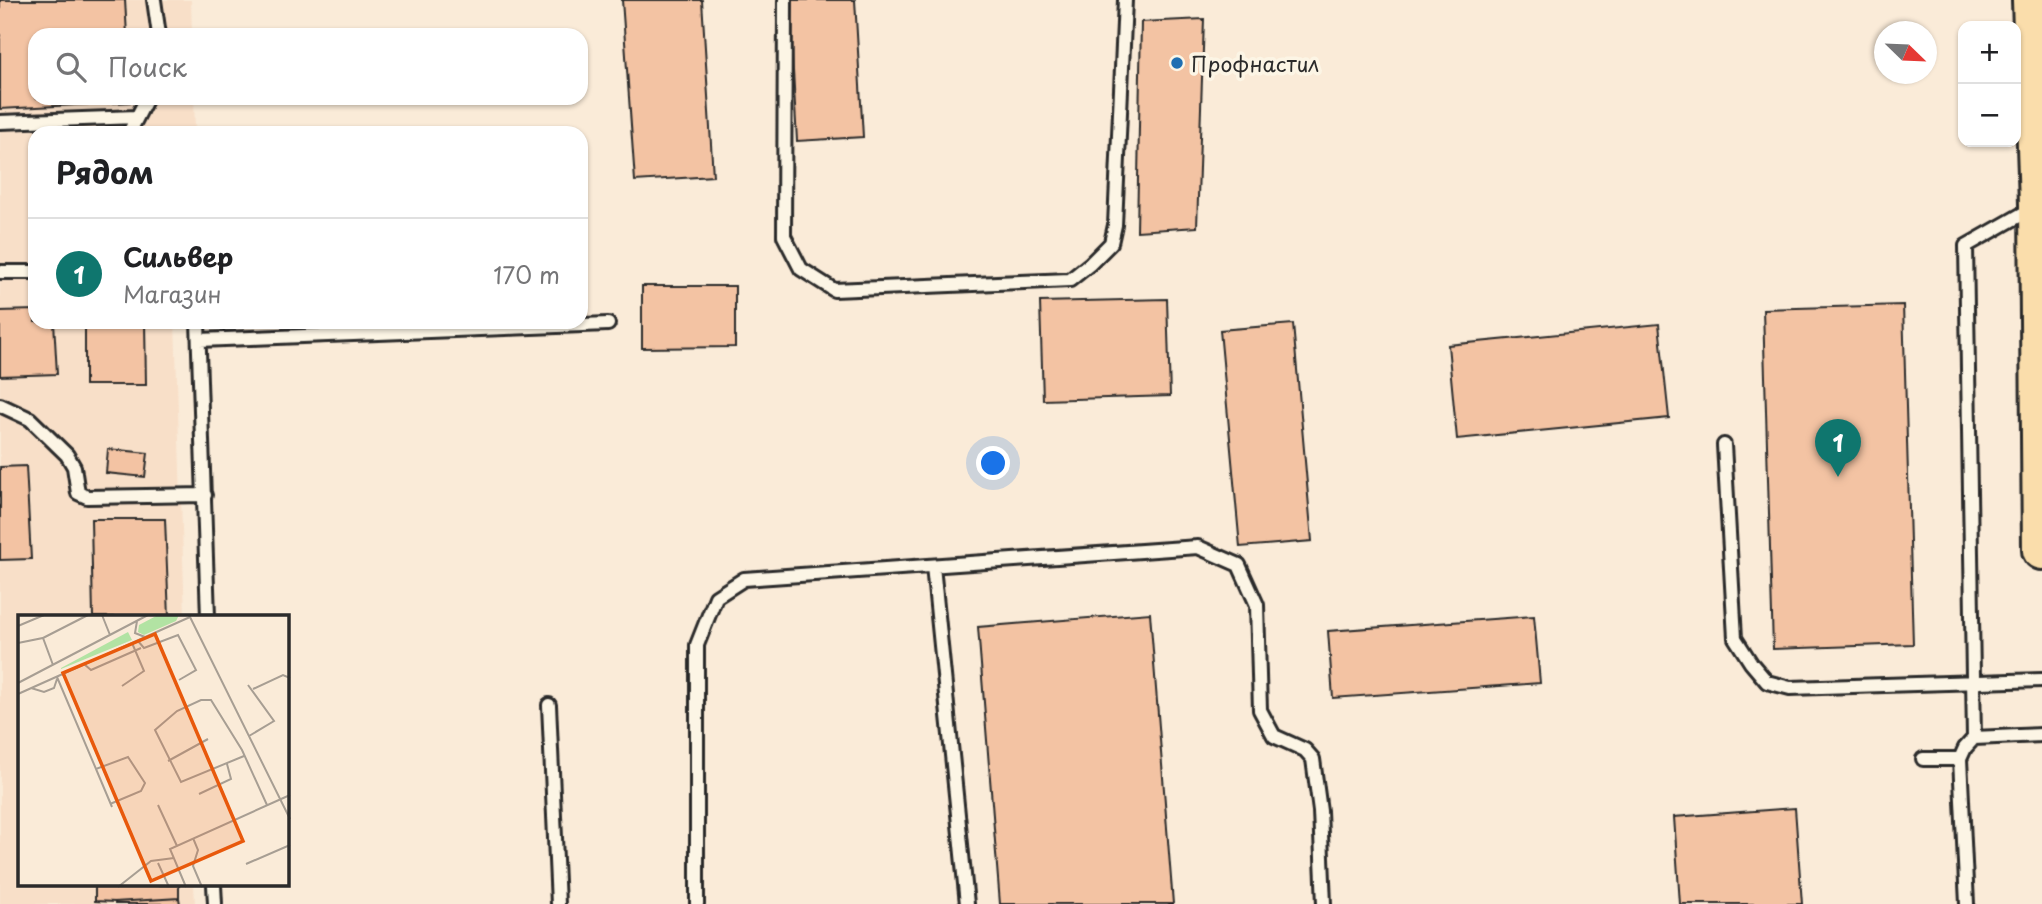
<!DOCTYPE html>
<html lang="ru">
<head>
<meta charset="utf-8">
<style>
	:root { --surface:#fff; --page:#f6f6f6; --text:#202124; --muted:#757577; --line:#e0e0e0; --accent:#0f766e }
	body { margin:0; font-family:"Playpen Sans",sans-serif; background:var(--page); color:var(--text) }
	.controls { position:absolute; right:21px; top:21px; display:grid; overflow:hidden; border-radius:14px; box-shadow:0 2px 5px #0004 }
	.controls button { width:63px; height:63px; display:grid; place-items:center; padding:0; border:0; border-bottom:2px solid var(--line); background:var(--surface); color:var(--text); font:35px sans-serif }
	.compass { position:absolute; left:1874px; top:21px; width:63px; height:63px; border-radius:50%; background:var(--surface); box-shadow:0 2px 5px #0004; rotate:113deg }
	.you { position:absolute; left:994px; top:464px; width:24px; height:24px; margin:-18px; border:5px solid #fff; border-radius:50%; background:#1a73e8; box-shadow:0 0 0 10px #1a73e833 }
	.badge { display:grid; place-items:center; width:46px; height:46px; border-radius:50%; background:var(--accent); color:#fff; font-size:23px; font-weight:700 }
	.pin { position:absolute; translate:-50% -58px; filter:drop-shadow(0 2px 4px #0008) }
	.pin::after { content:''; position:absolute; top:37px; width:24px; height:21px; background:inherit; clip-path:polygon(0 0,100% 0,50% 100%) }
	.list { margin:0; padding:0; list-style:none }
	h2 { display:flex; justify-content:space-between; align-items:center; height:91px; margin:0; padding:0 28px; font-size:30px }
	h2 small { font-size:23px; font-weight:400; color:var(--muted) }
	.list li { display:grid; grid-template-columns:46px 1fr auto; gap:21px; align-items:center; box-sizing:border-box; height:112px; padding:0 28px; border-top:2px solid var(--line) }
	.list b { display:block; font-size:26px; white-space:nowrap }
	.list p { margin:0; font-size:23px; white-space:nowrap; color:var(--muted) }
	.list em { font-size:23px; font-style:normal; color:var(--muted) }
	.icon { flex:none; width:38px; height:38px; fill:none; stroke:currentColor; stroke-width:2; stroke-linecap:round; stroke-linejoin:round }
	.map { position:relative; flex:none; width:2042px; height:904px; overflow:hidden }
	.search { position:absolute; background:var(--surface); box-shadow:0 2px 5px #0004; left:28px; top:28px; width:560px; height:77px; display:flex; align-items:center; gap:18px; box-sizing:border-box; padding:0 24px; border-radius:21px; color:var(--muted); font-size:26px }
	.panel { position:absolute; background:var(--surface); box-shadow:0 2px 5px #0004; left:28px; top:126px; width:560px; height:203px; border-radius:21px }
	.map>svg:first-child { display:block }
	.built { fill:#f8dfc8 }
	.building { fill:#f3c3a3; stroke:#2b2b2b; stroke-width:2 }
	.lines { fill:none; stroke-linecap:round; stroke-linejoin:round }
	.service-casing { stroke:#2b2b2b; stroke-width:18 }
	.primary-casing { stroke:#2b2b2b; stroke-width:44 }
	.service { stroke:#fcf5e5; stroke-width:12 }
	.primary { stroke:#faddab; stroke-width:38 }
	.poi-dot { fill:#1f6fb2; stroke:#fcf5e5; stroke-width:2.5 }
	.labels { text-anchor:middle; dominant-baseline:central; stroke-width:7; stroke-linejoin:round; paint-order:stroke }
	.poi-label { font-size:21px; fill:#2b2b2b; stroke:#fcf5e5; text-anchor:start }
	.inset-road { fill:none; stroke:#a79e93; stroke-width:2 }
	.view { fill:#e8590c; fill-opacity:0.15; stroke:#e8590c; stroke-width:3.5 }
	.inset-edge { fill:none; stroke:#2b2b2b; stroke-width:3.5 }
</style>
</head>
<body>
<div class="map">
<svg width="2042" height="904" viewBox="0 0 2042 904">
	<rect width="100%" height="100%" fill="#faebd8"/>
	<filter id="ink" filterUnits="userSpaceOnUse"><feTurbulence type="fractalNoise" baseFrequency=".0143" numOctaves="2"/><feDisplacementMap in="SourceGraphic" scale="14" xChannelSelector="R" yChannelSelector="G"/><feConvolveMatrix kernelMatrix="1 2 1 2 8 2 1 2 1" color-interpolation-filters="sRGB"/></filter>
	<g filter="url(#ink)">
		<path class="built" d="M 0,0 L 191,0 L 192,35 L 35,35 L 35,98 L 194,98 L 195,133 L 35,133 L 35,322 L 175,322 L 185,617 L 19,617 L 19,885 L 194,885 L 195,904 L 0,904 Z"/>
		<path class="building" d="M 0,0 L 125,0 L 127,35 L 35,35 L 35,98 L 130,98 L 130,102 L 0,109 Z
			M 622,0 L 702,0 L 713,176 L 635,181 Z
			M 789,0 L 855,0 L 863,137 L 797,141 Z
			M 1204,19 L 1197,227 L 1137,231 L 1141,22 Z
			M 642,286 L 735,286 L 735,347 L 642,348 Z
			M 1167,299 L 1170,396 L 1043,400 L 1040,302 Z
			M 1903,305 L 1913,644 L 1773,649 L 1763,309 Z
			M 35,310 L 35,322 L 54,322 L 57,374 L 0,376 L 0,311 Z
			M 85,322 L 145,322 L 146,385 L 85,385 Z
			M 1293,324 L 1312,541 L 1240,547 L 1220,330 Z
			M 1659,324 L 1669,418 L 1457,439 L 1448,345 Z
			M 108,449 L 148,453 L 145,477 L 106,473 Z
			M 26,466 L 31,559 L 0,560 L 0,467 Z
			M 91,519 L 165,519 L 169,617 L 93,617 Z
			M 1150,613 L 1173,904 L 1000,904 L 978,627 Z
			M 1534,616 L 1540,683 L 1333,698 L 1328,631 Z
			M 1795,808 L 1802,904 L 1680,904 L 1674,817 Z
			M 95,885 L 179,885 L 179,898 L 115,902 L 95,901 Z
			M 179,898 L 180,904 L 115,904 L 115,902 Z"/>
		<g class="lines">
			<defs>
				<path id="service" d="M 154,0 L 159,35
					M 785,0 L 784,236 L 801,269 L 834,290 L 1070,280 L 1090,264 L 1111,243 L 1115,225 L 1125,0
					M 0,122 L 137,117
					M 129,133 L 147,98
					M 0,272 L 35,272
					M 198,322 L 208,617
					M 199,340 L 608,324
					M 0,405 L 30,419 L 67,455 L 74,467 L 78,493 L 87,497 L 205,495
					M 1724,445 L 1735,638 L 1751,663 L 1767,682 L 1790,688 L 2042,680
					M 933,566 L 967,904
					M 549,705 L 558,904
					M 1974,738 L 1966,246 L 2033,208
					M 1923,759 L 1960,759
					M 214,885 L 215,904
					M 697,904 L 697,645 L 716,597 L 744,579 L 1198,547 L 1239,565 L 1257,605 L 1260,710 L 1274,736 L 1305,750 L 1313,759 L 1320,811 L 1324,904
					M 1967,904 L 1960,759 L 1965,748 L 1974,738 L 2042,735"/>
				<path id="primary" d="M 2032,0 L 2039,204 L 2042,550"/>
			</defs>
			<use href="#service" class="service-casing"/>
			<use href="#primary" class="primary-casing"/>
			<use href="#service" class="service"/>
			<use href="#primary" class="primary"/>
		</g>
	</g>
	<circle class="poi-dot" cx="1177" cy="63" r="7"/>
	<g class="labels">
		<g class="poi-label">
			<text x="1191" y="63">Профнастил</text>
		</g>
	</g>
	<g transform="translate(18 615)">
		<rect width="271" height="271" fill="#faebd8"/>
		<path d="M 140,0 L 161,0 L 158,6 L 126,20 L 120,17 L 121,10 ZM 110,17 L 114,25 L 43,54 L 43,53 Z" fill="#b2e3a3"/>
		<path class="inset-road" d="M 84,0 L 92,20M 171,0 L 272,204M 119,6 L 117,18 L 127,22M 0,11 L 26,0M 25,23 L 70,0M 120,26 L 126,33 L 160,20 L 178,55 L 161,65M 0,28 L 25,23 L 35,50M 66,49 L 73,55 L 123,33M 39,62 L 78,154 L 110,142 L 127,168 L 123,176 L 92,189M 0,68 L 130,0M 230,70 L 256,106 L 231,121M 104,71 L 126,56 L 114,28M 13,73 L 26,77 L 36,73 L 39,64M 235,74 L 265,60 L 272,63M 0,79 L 172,2M 226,141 L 163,167 L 137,115 L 159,96 L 183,85 L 193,85 L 224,135 L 249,190M 150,146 L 190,124M 78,154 L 94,192M 181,179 L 213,164 L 209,149M 140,190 L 159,231M 175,223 L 180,235 L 175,251 L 184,272M 140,248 L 151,272M 228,249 L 272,230M 100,272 L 133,246 L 156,243M 168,272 L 152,234 L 272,180"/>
		<path class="view" d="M 137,19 L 225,226 L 133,266 L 45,58 Z"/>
		<rect width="271" height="271" class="inset-edge"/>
	</g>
</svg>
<div class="controls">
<button>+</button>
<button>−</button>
</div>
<svg class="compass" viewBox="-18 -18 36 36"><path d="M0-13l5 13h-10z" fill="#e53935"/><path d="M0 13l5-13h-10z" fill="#757577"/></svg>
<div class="you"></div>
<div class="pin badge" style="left:1838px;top:477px">1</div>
<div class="search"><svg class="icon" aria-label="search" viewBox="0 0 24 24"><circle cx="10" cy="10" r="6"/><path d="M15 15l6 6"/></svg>Поиск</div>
<section class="panel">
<h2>Рядом<small></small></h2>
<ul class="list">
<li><span class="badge">1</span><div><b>Сильвер</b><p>Магазин</p></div><em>170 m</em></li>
</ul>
</section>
</div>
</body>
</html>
